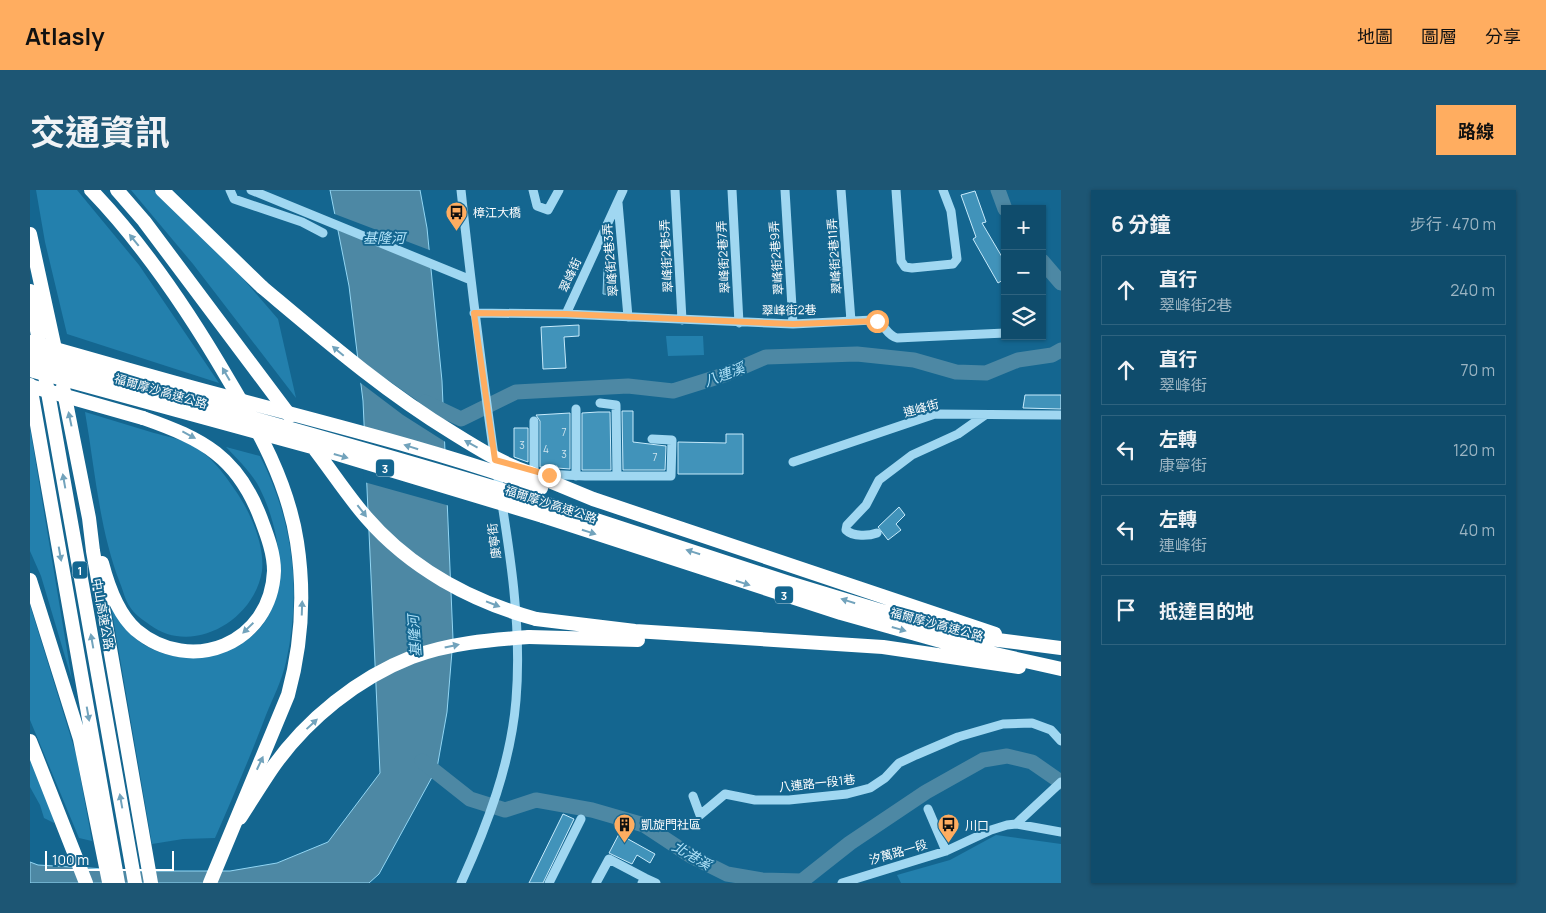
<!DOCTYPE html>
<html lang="zh-TW">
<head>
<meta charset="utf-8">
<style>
	:root { --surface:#0f4c6c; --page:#1d5674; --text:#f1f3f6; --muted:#9bb4c2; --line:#2f637f; --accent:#ffad60 }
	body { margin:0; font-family:Manrope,"Noto Sans TC",sans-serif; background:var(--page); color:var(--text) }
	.controls { position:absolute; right:15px; top:15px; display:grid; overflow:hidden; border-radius:0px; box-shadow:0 1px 4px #0004 }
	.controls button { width:45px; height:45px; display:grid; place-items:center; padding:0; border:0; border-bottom:1px solid var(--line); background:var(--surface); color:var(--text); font:25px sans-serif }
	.scale { position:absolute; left:15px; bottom:12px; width:129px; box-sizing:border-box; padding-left:5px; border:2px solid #fff; border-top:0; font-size:14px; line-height:18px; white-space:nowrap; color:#fff; -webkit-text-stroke:4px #146690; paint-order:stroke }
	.stop { position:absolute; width:15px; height:15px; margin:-11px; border:4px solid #ffad60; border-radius:50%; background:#fff }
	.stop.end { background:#ffad60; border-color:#fff; box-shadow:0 1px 5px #0008 }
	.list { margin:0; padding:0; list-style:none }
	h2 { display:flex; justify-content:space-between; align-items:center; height:65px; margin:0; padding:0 20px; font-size:21px }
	h2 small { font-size:16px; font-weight:400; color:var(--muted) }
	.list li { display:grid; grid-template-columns:32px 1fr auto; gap:15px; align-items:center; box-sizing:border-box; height:70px; margin:0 10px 10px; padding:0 10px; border:1px solid var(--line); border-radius:0px }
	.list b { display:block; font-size:19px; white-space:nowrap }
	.list p { margin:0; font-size:16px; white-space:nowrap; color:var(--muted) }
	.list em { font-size:16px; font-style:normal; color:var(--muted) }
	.icon { flex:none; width:28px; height:28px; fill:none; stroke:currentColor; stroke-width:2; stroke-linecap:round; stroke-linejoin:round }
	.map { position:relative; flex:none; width:1031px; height:693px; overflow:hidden; border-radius:0px }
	header { display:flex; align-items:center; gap:30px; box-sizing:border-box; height:70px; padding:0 25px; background:var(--accent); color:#111 }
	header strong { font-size:24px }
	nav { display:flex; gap:28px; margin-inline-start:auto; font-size:18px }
	.intro { display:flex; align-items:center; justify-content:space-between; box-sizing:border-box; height:120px; padding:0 30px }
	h1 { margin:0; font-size:35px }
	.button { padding:12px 22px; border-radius:0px; background:var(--accent); color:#111; font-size:18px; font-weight:700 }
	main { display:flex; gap:30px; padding:0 30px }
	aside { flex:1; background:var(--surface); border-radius:0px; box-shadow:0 1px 4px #0004 }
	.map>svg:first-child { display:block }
	.green { fill:#2380ad }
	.water { fill:#4d88a4; stroke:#92d6f4 }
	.pier { fill:#146690 }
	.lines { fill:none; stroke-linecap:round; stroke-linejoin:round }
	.river { stroke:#4d88a4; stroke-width:15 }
	.building { fill:#4193ba; stroke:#c7ebfc }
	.minor { stroke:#a0d7f1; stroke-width:9 }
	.highway { stroke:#fff; stroke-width:14 }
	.highway-bridge { stroke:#fff; stroke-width:14 }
	.oneway { fill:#72a3bc }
	.route { stroke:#ffad60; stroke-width:6 }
	.labels { text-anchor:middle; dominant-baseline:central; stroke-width:4; stroke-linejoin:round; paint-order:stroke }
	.number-label { font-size:10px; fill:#d0e4ee }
	.shield { fill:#146690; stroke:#b8d1de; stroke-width:1 }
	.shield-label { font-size:11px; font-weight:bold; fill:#fff }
	.poi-label { font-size:12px; fill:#fff; stroke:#146690; text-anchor:start }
	.street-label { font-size:12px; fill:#fff; stroke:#146690 }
	.water-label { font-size:14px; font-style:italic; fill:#b0e2f8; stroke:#146690 }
</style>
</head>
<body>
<header>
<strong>Atlasly</strong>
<nav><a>地圖</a><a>圖層</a><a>分享</a></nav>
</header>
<div class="intro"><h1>交通資訊</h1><a class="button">路線</a></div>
<main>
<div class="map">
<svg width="1031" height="693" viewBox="0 0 1031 693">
	<rect width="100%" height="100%" fill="#146690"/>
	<path class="green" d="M 6,0 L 47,0 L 109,75 L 189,193 L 37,144 L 15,52 Z
		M 101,0 L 123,0 L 209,84 L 248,129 L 266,208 L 163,74 Z
		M 636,146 L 673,146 L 674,165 L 638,166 Z
		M 55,222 C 78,229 101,236 124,243 C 135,246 147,248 157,253 C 178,262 193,282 205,300 C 220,321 235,355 232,381 C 224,431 162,466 120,435 C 113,430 104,424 100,417 C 95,410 93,400 90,393 C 69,339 65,279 55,222 Z
		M 0,238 L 42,490 L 11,386 L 0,361 Z
		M 196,257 L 230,266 C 263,330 272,401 256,472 C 252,490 243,508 236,525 C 220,567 203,607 185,648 L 153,649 L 122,654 L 81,416 C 91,434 102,450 122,459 C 160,477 215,466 237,428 C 259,391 248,335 230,299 C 223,284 208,270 196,257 Z
		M 0,415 L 46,564 L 62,651 L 49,648 L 0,530 Z
		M 0,551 L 27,619 L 24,633 L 14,628 L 10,615 L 0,597 Z
		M 966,645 L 1031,654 L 1031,693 L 871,693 L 867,685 L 920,670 Z"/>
	<path class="water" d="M 300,0 L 390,0 L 397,38 L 412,191 L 423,449 L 417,522 L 407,578 L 349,684 L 339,693 L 0,693 L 0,672 L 8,675 L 109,681 L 200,681 L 247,673 L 298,652 L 350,583 L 333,211 L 319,96 Z
		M 574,78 L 586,78 L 586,105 L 573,104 Z"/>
	<path class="pier" d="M 302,23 L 402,61 L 403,78 L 306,38 Z
		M 325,167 L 416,231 L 417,253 L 373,225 L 328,191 Z
		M 332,245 L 418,272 L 420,316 L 334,292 Z"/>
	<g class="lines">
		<path class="river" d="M 968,0 L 975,19
			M 1012,71 L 1031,93
			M 395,212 L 431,229 L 486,202 L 598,196 L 643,201 L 694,185 L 736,167 L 827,164 L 884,170 L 926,182 L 956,183 L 988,170 L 1022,165 L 1031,160
			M 392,571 L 440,609 L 475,620 L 506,610 L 562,620 L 614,635 L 661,666 L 697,684 L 732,690 L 772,691 L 820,653 L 896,602 L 953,570 L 977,566 L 1002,572 L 1031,592"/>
	</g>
	<path class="building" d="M 945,1 L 956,32 L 952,33 L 975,72 L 975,89 L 968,93 L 943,49 L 946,47 L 931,5 Z
		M 549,135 L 549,146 L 534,147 L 536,178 L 513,179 L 511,137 Z
		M 995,205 L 1031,205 L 1031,219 L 993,218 Z
		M 592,221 L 603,221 L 603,252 L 636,256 L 635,280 L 593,280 Z
		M 568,222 L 580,222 L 581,280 L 552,280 L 552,223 Z
		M 540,223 L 540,279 L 527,278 L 527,276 L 510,277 L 510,231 L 506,225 Z
		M 484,238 L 498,238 L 498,272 L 484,267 Z
		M 696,244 L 713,244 L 713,284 L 648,284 L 648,252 L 696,253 Z
		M 869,317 L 875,325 L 866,334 L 871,340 L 858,350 L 848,337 Z
		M 533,624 L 544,629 L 513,693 L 499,693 Z
		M 589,644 L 625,664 L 620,673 L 607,665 L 602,674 L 579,663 Z"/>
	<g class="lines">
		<path class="minor" d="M 200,0 L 204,9 L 272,32 L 293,43
			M 221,0 L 441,90
			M 431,0 C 440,86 451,172 463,258 C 476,340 493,426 486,510 C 481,573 457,636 431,693
			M 503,0 L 507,16 L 518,20 L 529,0
			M 645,0 L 652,130
			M 702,0 L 709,133
			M 755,0 L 763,134
			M 811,0 L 821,131
			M 866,0 L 871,71 L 875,77 L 882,78 L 923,74 L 927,69 L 921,21 L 913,0
			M 588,13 L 598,127
			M 444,123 L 536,124 L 593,0
			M 536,124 L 763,134 L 843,130 C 855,132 855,145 867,148 L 975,143
			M 570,213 L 586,215 L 587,286
			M 546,219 L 546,286
			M 504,231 L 504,282
			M 763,272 L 905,224 L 1031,225
			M 514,284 L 555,286 L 641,286 L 642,250 L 622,249
			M 847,343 C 839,346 823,347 816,340 L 817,335 L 836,315 L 849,290 L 882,265 L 928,244 L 955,225
			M 663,606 L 670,625 L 695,604 L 725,610 L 759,610 L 817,604 L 840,598 L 855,588 L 869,573 L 886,565 L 928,547 L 973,534 L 1002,533 L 1021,540 L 1031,551
			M 898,619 L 916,661
			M 986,634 L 1031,592
			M 519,693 L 551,629
			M 566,693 L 579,669 L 615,688
			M 612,693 L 615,688 L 626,693
			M 812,693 L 916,661 L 961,640 L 977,635 L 986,634 L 1031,642"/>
		<path class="highway" d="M 61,0 C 115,56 159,122 198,189 C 228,239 258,293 267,352 C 275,404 272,454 258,505 L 180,693
			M 87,0 L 114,31 L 260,226
			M 132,0 L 232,97
			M 0,44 L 27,168
			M 0,101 L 105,693
			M 0,195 L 88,693
			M 33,197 L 59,328 L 63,361 L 121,693
			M 500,283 L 563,309 L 965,444
			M 508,311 L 759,393 L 848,420 L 944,447 L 1031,458
			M 513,326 L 811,423 L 925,455 L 1031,479
			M 72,373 C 78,396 88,424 106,440 C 161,486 241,454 244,381 C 244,363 237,345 231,329 C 208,267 173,249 113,228
			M 0,390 L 50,549 L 79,692
			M 506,429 L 605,441 L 853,457 L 989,477
			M 499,447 L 608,450
			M 0,551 L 56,693"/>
		<path class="highway-bridge" d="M 232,97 C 294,149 354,201 423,243 C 447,258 473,274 500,283
			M 0,152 C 66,170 132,190 198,207 C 303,235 409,261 511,298
			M 0,166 C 169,214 340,259 508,311
			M 0,180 L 304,263 L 513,326
			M 0,196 L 113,228
			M 283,257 C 301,280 317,305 336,327 C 380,378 441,411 506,429
			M 210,628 C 221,611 232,593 243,577 C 277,529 328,488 382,467 C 420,453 459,450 499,447"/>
	</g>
	<defs><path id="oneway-solid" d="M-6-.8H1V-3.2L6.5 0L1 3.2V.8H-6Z" transform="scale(1.25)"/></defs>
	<g class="oneway">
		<use href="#oneway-solid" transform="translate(104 50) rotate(-129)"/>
		<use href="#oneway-solid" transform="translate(308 161) rotate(-140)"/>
		<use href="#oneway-solid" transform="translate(196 184) rotate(-120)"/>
		<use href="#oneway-solid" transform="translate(40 229) rotate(-102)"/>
		<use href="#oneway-solid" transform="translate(159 245) rotate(28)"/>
		<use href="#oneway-solid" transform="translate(441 254) rotate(-151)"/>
		<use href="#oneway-solid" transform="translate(381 257) rotate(-163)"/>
		<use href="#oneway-solid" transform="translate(311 266) rotate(16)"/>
		<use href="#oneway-solid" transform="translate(34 291) rotate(-100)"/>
		<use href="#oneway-solid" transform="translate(332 321) rotate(52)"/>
		<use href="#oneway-solid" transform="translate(559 342) rotate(18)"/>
		<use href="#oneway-solid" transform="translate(663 362) rotate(-162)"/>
		<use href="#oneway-solid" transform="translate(30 364) rotate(80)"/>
		<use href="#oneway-solid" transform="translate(713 393) rotate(17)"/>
		<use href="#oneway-solid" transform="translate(818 411) rotate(-163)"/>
		<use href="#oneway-solid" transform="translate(463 414) rotate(21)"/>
		<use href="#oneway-solid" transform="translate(272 418) rotate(-88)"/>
		<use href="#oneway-solid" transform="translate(218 438) rotate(136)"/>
		<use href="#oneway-solid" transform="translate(869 439) rotate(16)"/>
		<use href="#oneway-solid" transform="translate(62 451) rotate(-100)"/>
		<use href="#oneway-solid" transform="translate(422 456) rotate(-12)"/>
		<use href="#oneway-solid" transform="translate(58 524) rotate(80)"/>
		<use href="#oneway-solid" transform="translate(282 534) rotate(-43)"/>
		<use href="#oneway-solid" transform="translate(230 573) rotate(-65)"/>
		<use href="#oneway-solid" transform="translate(91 611) rotate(-100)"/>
	</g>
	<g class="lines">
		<path class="route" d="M 519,285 L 465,270 L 444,123 L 536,124 L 763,134 L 847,131"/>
	</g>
	<defs>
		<symbol id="bus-pin" viewBox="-11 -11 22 30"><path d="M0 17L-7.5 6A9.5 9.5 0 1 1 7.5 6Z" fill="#ffad60" stroke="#146690"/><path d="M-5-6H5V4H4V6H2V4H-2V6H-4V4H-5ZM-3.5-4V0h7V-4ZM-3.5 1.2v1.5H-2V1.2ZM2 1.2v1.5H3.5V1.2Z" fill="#111"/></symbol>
		<symbol id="building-pin" viewBox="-11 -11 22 30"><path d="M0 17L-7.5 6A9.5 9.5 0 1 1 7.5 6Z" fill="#ffad60" stroke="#146690"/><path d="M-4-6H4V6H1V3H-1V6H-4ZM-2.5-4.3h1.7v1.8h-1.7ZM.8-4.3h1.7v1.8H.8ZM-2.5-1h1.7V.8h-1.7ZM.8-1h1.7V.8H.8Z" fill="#111"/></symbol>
	</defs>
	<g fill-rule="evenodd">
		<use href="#bus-pin" x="414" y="10" width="25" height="34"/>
		<use href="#building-pin" x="582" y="622" width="25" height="34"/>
		<use href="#bus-pin" x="906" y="622" width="25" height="34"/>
	</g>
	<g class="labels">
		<g class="number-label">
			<text x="534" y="242">7</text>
			<text x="492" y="255">3</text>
			<text x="516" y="259">4</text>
			<text x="534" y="264">3</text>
			<text x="625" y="267">7</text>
		</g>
		<g class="shield">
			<rect x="346" y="269.5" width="18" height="17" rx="4"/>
			<rect x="42.5" y="371.5" width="15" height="17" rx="4"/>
			<rect x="745" y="396.5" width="18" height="17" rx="4"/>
		</g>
		<g class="shield-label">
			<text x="355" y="278">3</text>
			<text x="50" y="380">1</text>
			<text x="754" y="405">3</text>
		</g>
		<g class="poi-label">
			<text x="443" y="22">樟江大橋</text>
			<text x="611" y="634">凱旋門社區</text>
			<text x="935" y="635">川口</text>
		</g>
		<g class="street-label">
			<text transform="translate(636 66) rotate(-93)">翠峰街2巷5弄</text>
			<text transform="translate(804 66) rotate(-94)">翠峰街2巷11弄</text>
			<text transform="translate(693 67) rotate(-93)">翠峰街2巷7弄</text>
			<text transform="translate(746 68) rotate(-94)">翠峰街2巷9弄</text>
			<text transform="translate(580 70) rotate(-95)">翠峰街2巷3弄</text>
			<text transform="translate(540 85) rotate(-66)">翠峰街</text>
			<text transform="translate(759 120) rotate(-1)">翠峰街2巷</text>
			<text transform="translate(131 201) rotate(16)">福爾摩沙高速公路</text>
			<text transform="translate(891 218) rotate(-15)">連峰街</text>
			<text transform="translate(521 314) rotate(18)">福爾摩沙高速公路</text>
			<text transform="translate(464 351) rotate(-97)">康寧街</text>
			<text transform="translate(73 424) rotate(80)">中山高速公路</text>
			<text transform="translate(907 434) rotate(15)">福爾摩沙高速公路</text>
			<text transform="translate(787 593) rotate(-6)">八連路一段1巷</text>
			<text transform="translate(868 662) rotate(-16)">汐萬路一段</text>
		</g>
		<g class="water-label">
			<text x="354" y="47">基隆河</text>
			<text transform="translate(694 184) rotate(-21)">八連溪</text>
			<text transform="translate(384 446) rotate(-94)">基隆河</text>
			<text transform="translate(662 665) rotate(30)">北港溪</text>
		</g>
	</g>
</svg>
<div class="controls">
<button>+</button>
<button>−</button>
<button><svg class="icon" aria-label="layers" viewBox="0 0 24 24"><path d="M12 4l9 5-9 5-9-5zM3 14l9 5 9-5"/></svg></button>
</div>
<div class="scale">100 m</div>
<div class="stop" style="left:847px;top:131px"></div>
<div class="stop end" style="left:519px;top:285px"></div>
</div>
<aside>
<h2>6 分鐘<small>步行 · 470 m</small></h2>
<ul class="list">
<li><svg class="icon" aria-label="ahead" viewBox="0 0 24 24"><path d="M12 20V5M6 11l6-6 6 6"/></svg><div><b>直行</b><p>翠峰街2巷</p></div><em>240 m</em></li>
<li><svg class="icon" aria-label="ahead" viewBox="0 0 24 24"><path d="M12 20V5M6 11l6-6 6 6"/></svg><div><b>直行</b><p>翠峰街</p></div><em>70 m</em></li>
<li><svg class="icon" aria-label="left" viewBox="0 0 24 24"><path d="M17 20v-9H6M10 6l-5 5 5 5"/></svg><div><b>左轉</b><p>康寧街</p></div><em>120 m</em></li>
<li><svg class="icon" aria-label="left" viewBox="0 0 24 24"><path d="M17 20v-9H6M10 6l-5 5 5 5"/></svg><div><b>左轉</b><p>連峰街</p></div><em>40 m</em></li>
<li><svg class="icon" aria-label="arrive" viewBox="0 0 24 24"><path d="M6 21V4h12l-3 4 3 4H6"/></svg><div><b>抵達目的地</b></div></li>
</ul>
</aside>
</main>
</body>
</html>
